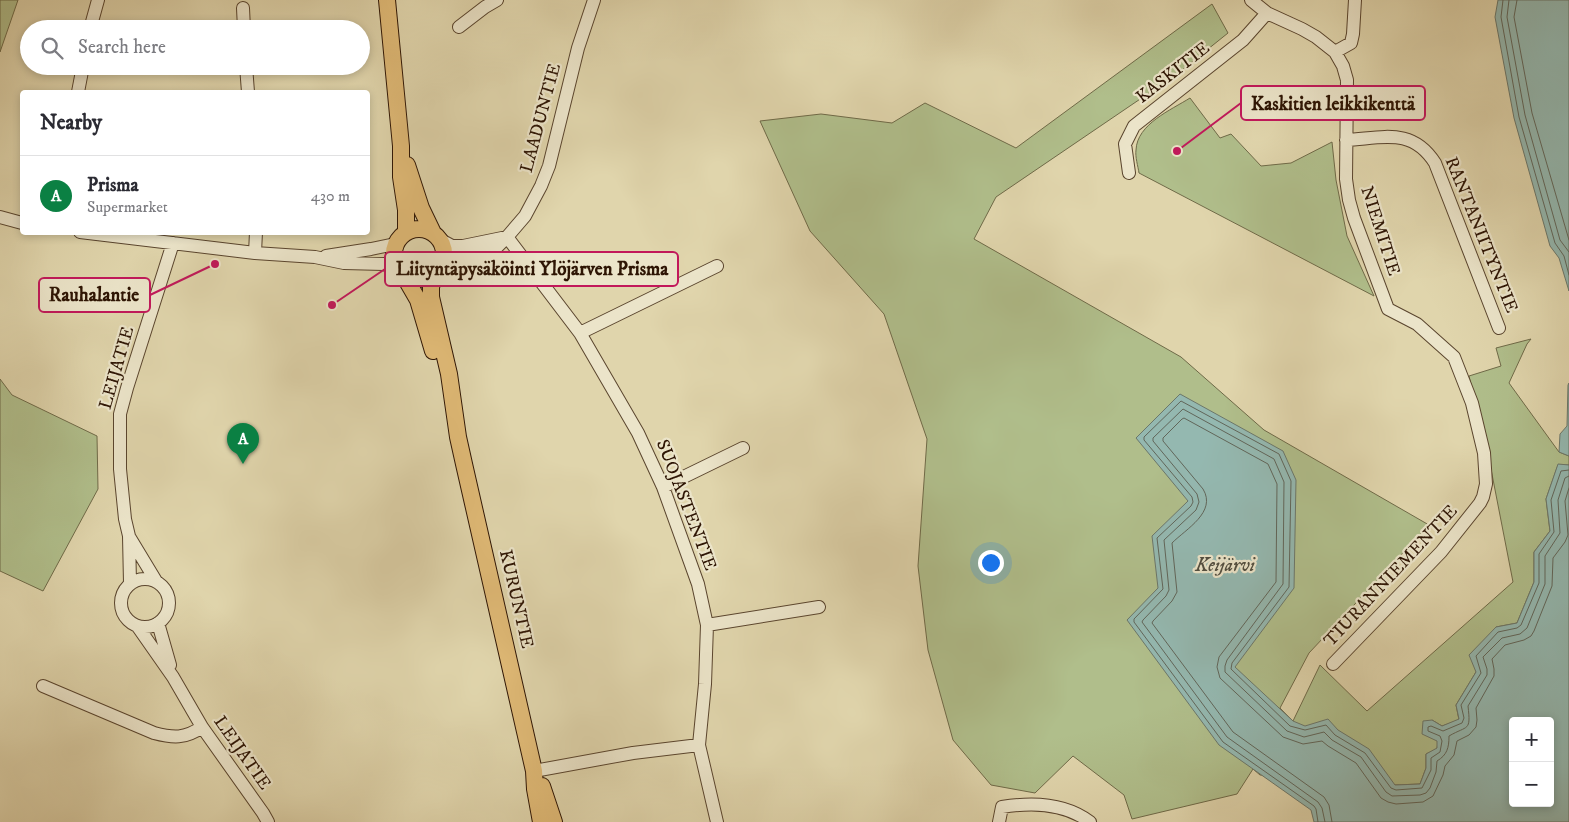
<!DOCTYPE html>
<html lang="en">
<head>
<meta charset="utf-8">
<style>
	:root { --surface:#fff; --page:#f7f7f7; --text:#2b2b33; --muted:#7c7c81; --line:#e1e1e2; --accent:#0b8043 }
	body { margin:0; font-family:"IM FELL DW Pica",serif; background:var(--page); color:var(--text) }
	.controls { position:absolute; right:15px; bottom:15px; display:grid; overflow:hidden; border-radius:5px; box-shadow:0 2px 8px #0003 }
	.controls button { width:45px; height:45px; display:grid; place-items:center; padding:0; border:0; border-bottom:1px solid var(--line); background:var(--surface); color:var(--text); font:25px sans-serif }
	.you { position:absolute; left:990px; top:562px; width:18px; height:18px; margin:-12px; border:4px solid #fff; border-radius:50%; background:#1a73e8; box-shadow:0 0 0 8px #1a73e833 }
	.badge { display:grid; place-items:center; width:32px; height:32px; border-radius:50%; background:var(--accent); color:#fff; font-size:16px; font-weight:700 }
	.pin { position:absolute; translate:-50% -41px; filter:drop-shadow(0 1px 2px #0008) }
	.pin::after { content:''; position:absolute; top:26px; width:18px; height:15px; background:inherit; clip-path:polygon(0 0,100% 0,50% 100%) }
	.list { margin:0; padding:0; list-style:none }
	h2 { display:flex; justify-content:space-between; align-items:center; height:65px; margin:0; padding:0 20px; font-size:21px }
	h2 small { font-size:16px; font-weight:400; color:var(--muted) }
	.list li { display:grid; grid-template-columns:32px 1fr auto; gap:15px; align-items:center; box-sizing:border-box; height:80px; padding:0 20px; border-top:1px solid var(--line) }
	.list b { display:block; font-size:19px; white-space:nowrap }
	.list p { margin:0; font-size:16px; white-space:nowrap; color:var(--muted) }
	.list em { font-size:16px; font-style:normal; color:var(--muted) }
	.icon { flex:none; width:28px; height:28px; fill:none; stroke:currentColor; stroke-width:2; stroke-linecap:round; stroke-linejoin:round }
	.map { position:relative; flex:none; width:1569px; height:822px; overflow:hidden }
	.search { position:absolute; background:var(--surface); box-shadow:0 2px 8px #0003; left:20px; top:20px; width:350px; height:55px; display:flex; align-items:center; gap:12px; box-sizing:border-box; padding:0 18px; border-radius:28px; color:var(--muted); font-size:19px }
	.panel { position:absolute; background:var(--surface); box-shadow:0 2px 8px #0003; left:20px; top:90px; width:350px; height:145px; border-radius:5px }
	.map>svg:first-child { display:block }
	.green { fill:#b0be8b; stroke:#6f6a48 }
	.water { fill:#94b8b0; stroke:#6b776b; fill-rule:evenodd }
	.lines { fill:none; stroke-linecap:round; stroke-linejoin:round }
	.shore { stroke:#61665a; stroke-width:1 }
	.minor-casing { stroke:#5a452e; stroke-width:14 }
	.major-casing { stroke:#2e1504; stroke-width:18 }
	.minor { stroke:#ebe4c9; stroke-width:12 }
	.major { stroke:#e0ba76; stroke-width:16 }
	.labels { text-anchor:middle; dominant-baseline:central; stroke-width:4.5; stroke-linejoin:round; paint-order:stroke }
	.street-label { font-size:18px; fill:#2e1504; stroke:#ebe4c9 }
	.water-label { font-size:19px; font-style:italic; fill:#524e40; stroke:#ebe4c9 }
	.leader { fill:none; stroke:#c2185b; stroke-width:2 }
	.callout-dot { fill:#c2185b; stroke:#ebe4c9; stroke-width:2 }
	.callout { fill:#ebe4c9; stroke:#c2185b; stroke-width:2 }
	.callout-label { font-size:19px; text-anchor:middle; font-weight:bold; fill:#2e1504 }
</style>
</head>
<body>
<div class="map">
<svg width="1569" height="822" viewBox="0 0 1569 822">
	<rect width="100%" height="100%" fill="#e0d5ac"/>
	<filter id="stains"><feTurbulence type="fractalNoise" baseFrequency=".004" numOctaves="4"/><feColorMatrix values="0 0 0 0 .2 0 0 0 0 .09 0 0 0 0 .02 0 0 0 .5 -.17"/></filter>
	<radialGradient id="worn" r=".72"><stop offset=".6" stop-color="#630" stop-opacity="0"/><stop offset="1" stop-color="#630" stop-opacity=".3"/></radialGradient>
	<path class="green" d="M 0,0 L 18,0 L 0,52 Z
		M 1212,4 L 1228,33 L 1177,74 L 996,197 L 974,239 L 1181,357 L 1264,430 L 1429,525 L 1309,653 L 1280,708 L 1293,721 L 1320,665 L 1367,711 L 1513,582 L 1490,464 L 1469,376 L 1501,366 L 1496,348 L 1531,339 L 1527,344 L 1509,383 L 1559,452 L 1569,456 L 1569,465 L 1558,465 L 1546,499 L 1550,531 L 1534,552 L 1534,582 L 1517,623 L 1496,627 L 1476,672 L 1456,705 L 1459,720 L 1442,726 L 1432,720 L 1438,741 L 1437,749 L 1426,754 L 1426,768 L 1420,784 L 1395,785 L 1260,775 L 1253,769 L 1237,794 L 1132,819 L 1124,795 L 1073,756 L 1035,793 L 991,785 L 953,740 L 928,650 L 918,566 L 927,439 L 884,314 L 810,231 L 760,121 L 821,114 L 892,123 L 925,103 L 1016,148 Z
		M 1190,98 L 1220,138 L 1231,134 L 1261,166 L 1291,163 L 1332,142 L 1336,180 L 1347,236 L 1374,296 L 1139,173 C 1138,166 1135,157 1136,150 C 1137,124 1171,110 1190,98 Z
		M 0,379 L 12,395 L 97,436 L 98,489 L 43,591 L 0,571 Z"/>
	<path class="water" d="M 1498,0 L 1569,0 L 1569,291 L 1559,258 L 1550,246 L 1514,118 L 1495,17 Z
		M 1569,383 L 1569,456 L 1559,452 L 1560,434 L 1567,426 L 1568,385 Z
		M 1180,394 L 1283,451 L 1296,480 L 1294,588 L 1235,667 L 1293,721 L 1305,726 L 1328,719 L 1338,730 L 1369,749 L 1395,785 L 1420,784 L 1426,768 L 1426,754 L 1437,748 L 1437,741 L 1422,734 L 1423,721 L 1432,720 L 1442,726 L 1459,719 L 1456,705 L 1476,672 L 1469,655 L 1496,627 L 1517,623 L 1534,582 L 1534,552 L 1550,531 L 1546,499 L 1558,464 L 1569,465 L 1569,822 L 1314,822 L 1311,810 L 1219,745 L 1127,620 L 1158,588 L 1152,536 L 1188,501 L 1136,438 ZM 1513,721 L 1550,721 L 1550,803 L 1513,803 Z"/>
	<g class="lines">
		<path class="shore" d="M 1503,0 L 1501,17 L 1519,117 L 1555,243 L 1564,256 L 1569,275
			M 1509,0 L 1507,17 L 1525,115 L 1560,240 L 1569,252
			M 1517,0 L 1514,17 L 1532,113 L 1569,240
			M 1318,822 L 1316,809 L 1314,806 L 1223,742 L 1134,622 L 1134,619 L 1163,589 L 1157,538 L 1191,506 L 1193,502 L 1192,497 L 1144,440 L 1144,437 L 1181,401 L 1279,454 L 1291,481 L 1289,587 L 1232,663 L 1231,669 L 1290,726 L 1305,730 L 1326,725 L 1335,735 L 1365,753 L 1391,788 L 1396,790 L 1422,788 L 1431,770 L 1431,758 L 1440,752 L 1442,741 L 1440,736 L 1428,731 L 1428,727 L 1431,726 L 1443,731 L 1462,723 L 1464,718 L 1461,705 L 1481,673 L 1476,656 L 1498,632 L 1517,628 L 1521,625 L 1539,583 L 1539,554 L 1554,532 L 1551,500 L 1561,471 L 1569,470
			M 1325,822 L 1322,808 L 1318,802 L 1227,737 L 1142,622 L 1143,620 L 1166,596 L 1169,590 L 1164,540 L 1196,510 L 1199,502 L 1197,494 L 1153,441 L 1153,438 L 1183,409 L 1274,459 L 1284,482 L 1283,584 L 1227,660 L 1225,666 L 1225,672 L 1287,731 L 1304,737 L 1324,732 L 1332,740 L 1361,757 L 1386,792 L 1392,796 L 1420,795 L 1426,793 L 1430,788 L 1436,772 L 1437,761 C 1447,755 1449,748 1449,736 C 1468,725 1471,732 1468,706 L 1487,675 L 1487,669 L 1483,657 L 1502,638 L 1520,634 L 1527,628 L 1545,584 L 1545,556 L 1560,533 L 1558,500 L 1565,478 L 1569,476
			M 1332,822 L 1329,805 L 1324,797 L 1233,732 L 1152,623 L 1153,621 L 1172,601 L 1177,592 L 1172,543 C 1186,529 1217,512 1203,489 L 1163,441 L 1163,438 L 1182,419 L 1184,418 L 1268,464 L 1277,484 L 1276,582 L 1219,657 L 1217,667 L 1220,678 L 1283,737 L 1303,744 L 1322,741 L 1328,746 L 1356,763 L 1381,798 L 1388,802 L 1396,804 L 1423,802 L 1433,796 L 1443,775 L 1445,766 L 1454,755 L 1457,741 L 1469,735 L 1476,727 L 1477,720 L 1476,708 L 1494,676 L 1494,669 L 1492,659 L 1505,645 L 1524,640 L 1531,636 L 1534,631 L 1552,586 L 1553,558 L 1565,542 L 1568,535 L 1565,501 L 1569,488"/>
		<defs>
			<path id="minor" d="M 1251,0 L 1267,13 L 1302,29 L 1316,37 L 1335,52 L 1343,66 L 1347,80 L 1346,179 L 1349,200 L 1354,218 L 1388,309 L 1417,324 L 1454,357 L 1472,403 L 1484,453 L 1486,484 L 1483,497 L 1480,503 L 1441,552 L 1333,664
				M 243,8 L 244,29
				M 459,27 L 485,7 L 497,0
				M 90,29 L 98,0
				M 1335,52 L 1351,43 L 1353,34 L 1355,0
				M 246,66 L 248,92
				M 78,92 L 83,66
				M 1346,140 C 1383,138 1412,127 1435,163 L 1499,328
				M 1129,173 L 1125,144 L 1134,126 L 1243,40 L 1267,13
				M 0,217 L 22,223
				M 80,232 L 255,253 L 315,257 L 344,263 L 384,264 L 400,271
				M 507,237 L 580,333 L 638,433 L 663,487 L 698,584 L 707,625 L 705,684 L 699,745 L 717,822
				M 439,239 L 452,246 L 463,246 L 502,238
				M 255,253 L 256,232
				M 326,256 L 371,249 L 395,244
				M 441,265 L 497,247 L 507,237 L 525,216 L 541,186 L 549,166 L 578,48 L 594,0
				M 580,333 L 717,266
				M 663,487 L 743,448
				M 130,538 L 156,581
				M121 603a24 24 0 1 1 48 0a24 24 0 1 1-48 0Z
				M 130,583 L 129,536 L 125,519 L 120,469 L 120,414 L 127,388 L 173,243
				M 158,623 L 170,665
				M 707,625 L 819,607
				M 138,627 L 173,677 L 202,727 L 263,813 L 268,822
				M 43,686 L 154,733 C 173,738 185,739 202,727
				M 534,771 L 633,753 L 699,745
				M 999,822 L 1002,807 C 1032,802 1065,803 1090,822"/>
			<path id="major" d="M 387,0 L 401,146 L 401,177 L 406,210 L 406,231
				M 407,165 L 421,208 L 433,233
				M394 254a25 25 0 1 1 50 0a25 25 0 1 1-50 0Z
				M 435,273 L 431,287 L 431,297 L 449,374 L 458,437 L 464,464 L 534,771 L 535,789 L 541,822
				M 403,274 L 418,300 L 433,351
				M 542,786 L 554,822"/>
		</defs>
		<use href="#minor" class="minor-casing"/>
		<use href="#major" class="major-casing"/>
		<use href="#minor" class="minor"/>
		<use href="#major" class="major"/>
	</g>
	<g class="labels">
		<g class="street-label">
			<text transform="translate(1173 73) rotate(-38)">KASKITIE</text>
			<text transform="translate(541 118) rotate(-75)">LAADUNTIE</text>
			<text transform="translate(1380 231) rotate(72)">NIEMITIE</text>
			<text transform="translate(1481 235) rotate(68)">RANTANIITYNTIE</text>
			<text transform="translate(117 368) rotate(-74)">LEIJATIE</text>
			<text transform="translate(686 505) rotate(69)">SUOJASTENTIE</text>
			<text transform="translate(1391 576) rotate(-47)">TIURANNIEMENTIE</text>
			<text transform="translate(516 599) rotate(77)">KURUNTIE</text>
			<text transform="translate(242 753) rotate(55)">LEIJATIE</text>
		</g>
		<g class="water-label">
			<text x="1225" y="565">Keijärvi</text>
		</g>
	</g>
	<path class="leader" d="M1177 151L1241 103M332 305L385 269M215 264L150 295"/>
	<g class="callout-dot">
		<circle cx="1177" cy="151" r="5"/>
		<circle cx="332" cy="305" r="5"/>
		<circle cx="215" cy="264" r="5"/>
	</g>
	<g class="callout">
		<rect x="1241" y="86" width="184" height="34" rx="5"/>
		<rect x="385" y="252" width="293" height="34" rx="5"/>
		<rect x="39" y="278" width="111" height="34" rx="5"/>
	</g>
	<g class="callout-label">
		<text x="1333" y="110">Kaskitien leikkikenttä</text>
		<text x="532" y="275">Liityntäpysäköinti Ylöjärven Prisma</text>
		<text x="94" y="301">Rauhalantie</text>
	</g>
	<rect width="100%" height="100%" filter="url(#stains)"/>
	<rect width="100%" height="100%" fill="url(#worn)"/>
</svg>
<div class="controls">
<button>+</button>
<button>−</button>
</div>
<div class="you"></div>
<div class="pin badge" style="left:243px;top:464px">A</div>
<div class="search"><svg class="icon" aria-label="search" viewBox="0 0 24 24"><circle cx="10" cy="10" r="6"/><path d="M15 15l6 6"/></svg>Search here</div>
<section class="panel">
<h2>Nearby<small></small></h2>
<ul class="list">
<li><span class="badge">A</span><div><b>Prisma</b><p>Supermarket</p></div><em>430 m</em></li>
</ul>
</section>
</div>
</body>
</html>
